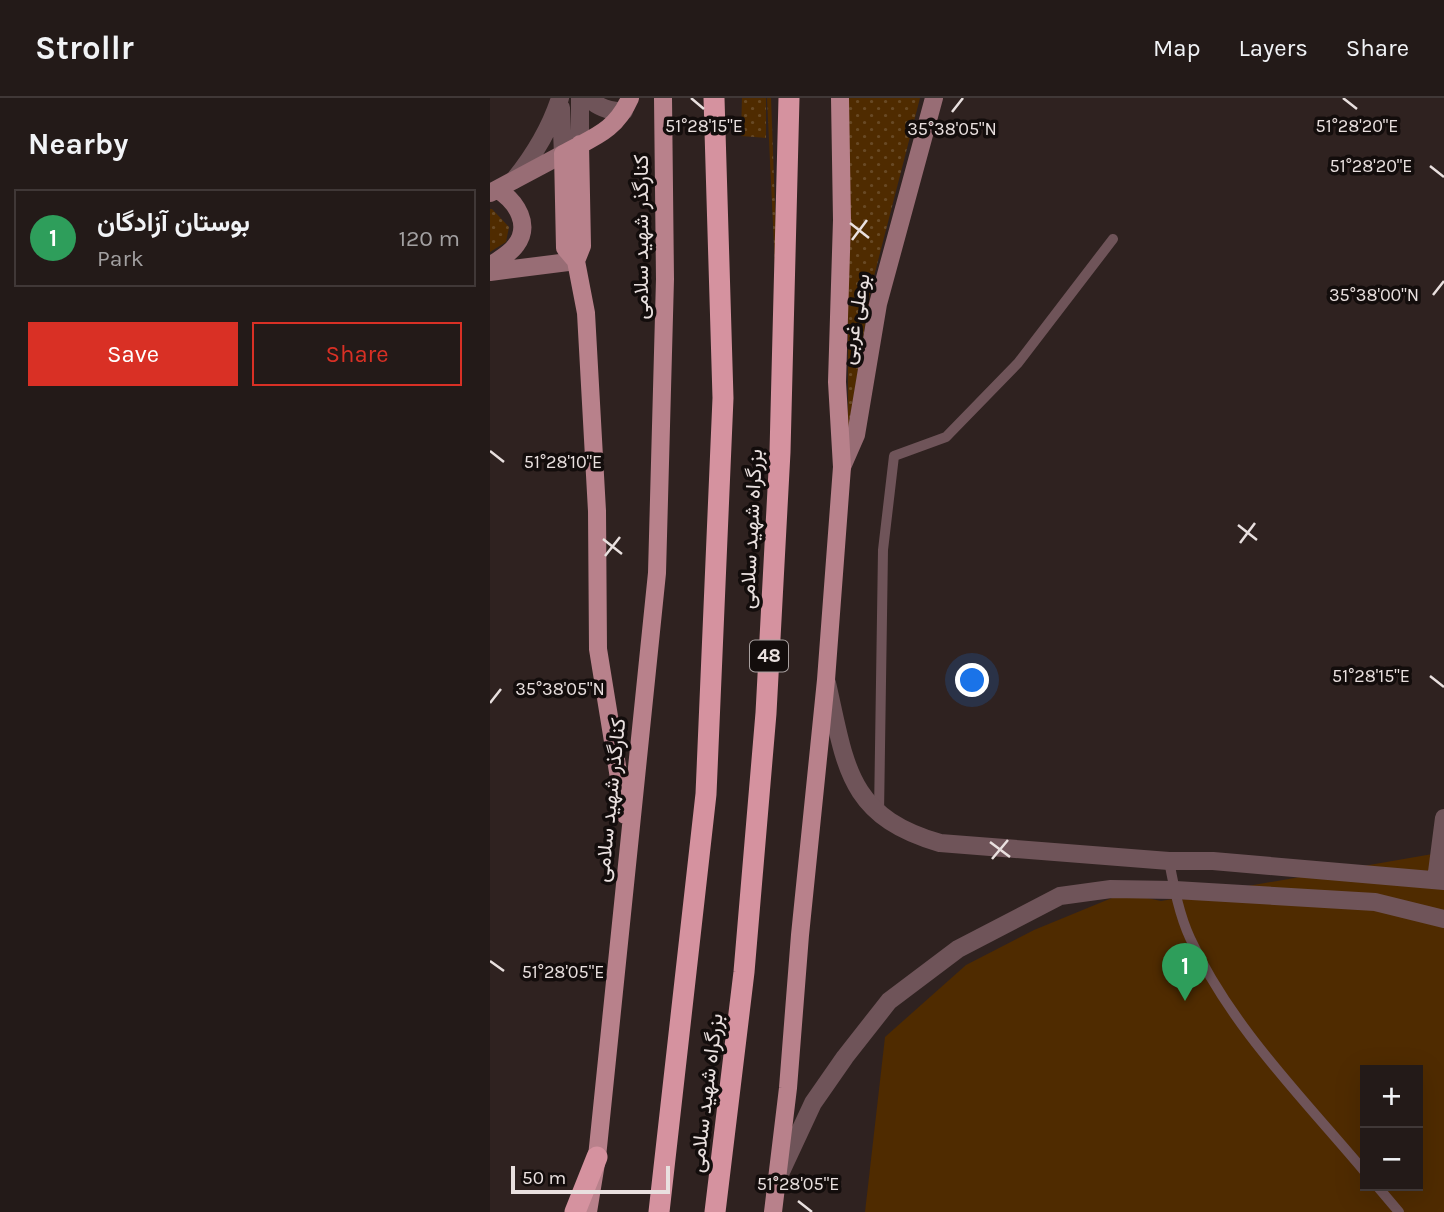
<!DOCTYPE html>
<html lang="en">
<head>
<meta charset="utf-8">
<style>
	:root { --surface:#231a18; --page:#2b2321; --text:#f1f3f6; --muted:#a3a1a2; --line:#403837; --accent:#d93025 }
	body { margin:0; font-family:Karla,Vazirmatn,sans-serif; background:var(--page); color:var(--text) }
	.controls { position:absolute; right:21px; bottom:21px; display:grid; overflow:hidden; border-radius:0px; box-shadow:0 7px 28px #0002 }
	.controls button { width:63px; height:63px; display:grid; place-items:center; padding:0; border:0; border-bottom:2px solid var(--line); background:var(--surface); color:var(--text); font:35px sans-serif }
	.scale { position:absolute; left:21px; bottom:18px; width:159px; box-sizing:border-box; padding-left:7px; border:4px solid #e9e0df; border-top:0; font-size:19px; line-height:24px; white-space:nowrap; color:#e9e0df; -webkit-text-stroke:5px #130d0c; paint-order:stroke }
	.you { position:absolute; left:483px; top:583px; width:24px; height:24px; margin:-18px; border:5px solid #fff; border-radius:50%; background:#1a73e8; box-shadow:0 0 0 10px #1a73e833 }
	.badge { display:grid; place-items:center; width:46px; height:46px; border-radius:50%; background:var(--accent); color:#fff; font-size:23px; font-weight:700 }
	.pin { position:absolute; translate:-50% -58px; filter:drop-shadow(0 2px 4px #0008) }
	.pin::after { content:''; position:absolute; top:37px; width:24px; height:21px; background:inherit; clip-path:polygon(0 0,100% 0,50% 100%) }
	.list { margin:0; padding:0; list-style:none }
	h2 { display:flex; justify-content:space-between; align-items:center; height:91px; margin:0; padding:0 28px; font-size:30px }
	h2 small { font-size:23px; font-weight:400; color:var(--muted) }
	.list li { display:grid; grid-template-columns:46px 1fr auto; gap:21px; align-items:center; box-sizing:border-box; height:98px; margin:0 14px 14px; padding:0 14px; border:2px solid var(--line); border-radius:0px }
	.list b { display:block; font-size:26px; white-space:nowrap }
	.list p { margin:0; font-size:23px; white-space:nowrap; color:var(--muted) }
	.list em { font-size:23px; font-style:normal; color:var(--muted) }
	.actions { display:flex; gap:14px; padding:21px 28px }
	.actions a { flex:1; padding:16px 0; border:2px solid var(--accent); border-radius:0px; text-align:center; font-size:24px; color:var(--accent) }
	.actions .main { background:var(--accent); color:#fff }
	.map { position:relative; flex:none; width:954px; height:1114px; overflow:hidden }
	header { display:flex; align-items:center; gap:42px; box-sizing:border-box; height:98px; padding:0 35px; background:var(--surface); border-bottom:2px solid var(--line) }
	header strong { font-size:33px }
	nav { display:flex; gap:38px; margin-inline-start:auto; font-size:24px }
	main { display:flex }
	aside { flex:1; background:var(--surface) }
	.map>svg:first-child { display:block }
	.grass { fill:url(#grass-dots) }
	.park { fill:#4f2b00; fill-rule:evenodd }
	.lines { fill:none; stroke-linecap:round; stroke-linejoin:round }
	.lane { stroke:#6f5459; stroke-width:10 }
	.street { stroke:#6f5459; stroke-width:18 }
	.secondary { stroke:#986d75; stroke-width:18 }
	.primary { stroke:#b8818b; stroke-width:18 }
	.highway { stroke:#d5929f; stroke-width:21 }
	.ticks { fill:none; stroke:#e9e0df; stroke-width:2.5 }
	.labels { text-anchor:middle; dominant-baseline:central; stroke-width:7; stroke-linejoin:round; paint-order:stroke }
	.shield { fill:#130d0c; stroke:#a9a1a0; stroke-width:2 }
	.shield-label { font-size:19px; font-weight:bold; fill:#e9e0df }
	.street-label { font-size:21px; fill:#e9e0df; stroke:#130d0c }
	.ticks-label { font-size:18px; text-anchor:middle; fill:#e9e0df; stroke:#130d0c; stroke-width:7; stroke-linejoin:round; paint-order:stroke }
</style>
</head>
<body>
<header>
<strong>Strollr</strong>
<nav><a>Map</a><a>Layers</a><a>Share</a></nav>
</header>
<main>
<aside>
<h2>Nearby<small></small></h2>
<ul class="list">
<li><span class="badge" style="background:#2e9e5b">1</span><div><b>بوستان آزادگان</b><p>Park</p></div><em>120 m</em></li>
</ul>
<div class="actions"><a class="main">Save</a><a>Share</a></div>
</aside>
<div class="map">
<svg width="954" height="1114" viewBox="0 0 954 1114">
	<defs>
		<pattern id="grass-dots" width="8" height="8" patternUnits="userSpaceOnUse" patternTransform="scale(1.75)"><rect width="8" height="8" fill="#4f2b00"/><path d="M2 2h.1M6 6h.1" fill="none" stroke="#684925" stroke-width="1.8" stroke-linecap="round"/></pattern>
	</defs>
	<rect width="100%" height="100%" fill="#2f2220"/>
	<path class="grass" d="M 252,0 L 276,0 L 276,40 L 251,38 Z
		M 277,0 L 281,0 L 295,379 Z
		M 358,0 L 430,0 L 381,190 L 358,333 Z
		M 0,111 L 2,111 L 19,129 L 16,144 L 0,154 Z"/>
	<path class="park" d="M 954,754 L 954,1114 L 375,1114 L 395,939 L 476,867 L 544,832 L 634,795 L 671,803 ZM 875,972 L 928,972 L 928,1088 L 875,1088 Z"/>
	<g class="lines">
		<path class="lane" d="M 389,716 L 393,452 L 404,358 L 456,339 L 528,265 L 623,141
			M 679,763 C 684,789 689,816 700,840 C 741,929 813,1000 875,1074
			M 887,1088 L 909,1114"/>
		<path class="street" d="M 90,0 L 90,46
			M 98,0 C 108,9 120,14 134,13
			M 71,10 L 73,56
			M 24,82 C 45,56 60,31 70,0
			M 337,585 C 356,668 357,718 450,745 L 679,763 L 723,763 L 954,783
			M 946,782 L 954,720
			M 289,1078 L 323,1005 L 355,959 L 399,903 L 468,851 L 570,798 L 621,791 L 685,792 L 885,804 L 954,821"/>
		<path class="secondary" d="M 0,95 L 73,56
			M 0,168 C 8,162 20,156 26,147 C 41,127 27,104 8,92
			M 0,174 L 86,163
			M 352,369 L 366,337 L 388,206 L 444,0"/>
		<path class="primary" d="M 86,163 L 92,148 L 90,46
			M 135,717 L 108,551 L 107,413 L 96,215 L 86,163 L 75,150 L 73,56 C 103,39 125,34 140,0
			M 98,1114 L 107,1059 L 167,475 L 175,181 L 173,0
			M 283,1114 L 298,990 L 310,837 L 336,582 L 352,369 L 347,284 L 352,122 L 350,0"/>
		<path class="highway" d="M 85,1114 L 107,1059
			M 169,1114 L 216,696 L 233,300 L 224,0
			M 225,1114 L 254,874 L 276,615 L 290,354 L 299,0"/>
	</g>
	<path class="ticks" d="M 201,0 L 214,11M 853,0 L 867,11M 462,14 L 473,0M 940,68 L 954,79M 360,125 L 379,140M 362,142 L 377,122M 943,197 L 954,183M 0,353 L 14,364M 748,427 L 767,442M 113,441 L 132,456M 750,445 L 765,425M 115,458 L 130,439M 940,578 L 954,589M 0,605 L 11,591M 500,744 L 520,759M 502,761 L 518,742M 0,863 L 14,873M 308,1103 L 322,1114"/>
	<g class="labels">
		<rect class="shield" x="260" y="542.5" width="38" height="31" rx="5"/>
		<g class="shield-label">
			<text x="279" y="558">48</text>
		</g>
		<g class="street-label">
			<text transform="translate(151 139) rotate(-90)">کنارگذر شهید سلامی</text>
			<text transform="translate(365 221) rotate(-80)">بوعلی غربی</text>
			<text transform="translate(261 431) rotate(-87)">بزرگراه شهید سلامی</text>
			<text transform="translate(120 702) rotate(-84)">کنارگذر شهید سلامی</text>
			<text transform="translate(216 995) rotate(-83)">بزرگراه شهید سلامی</text>
		</g>
	</g>
	<g class="ticks-label">
		<text x="867" y="34">51°28'20"E</text>
		<text x="214" y="34">51°28'15"E</text>
		<text x="462" y="37">35°38'05"N</text>
		<text x="881" y="74">51°28'20"E</text>
		<text x="884" y="203">35°38'00"N</text>
		<text x="73" y="370">51°28'10"E</text>
		<text x="881" y="584">51°28'15"E</text>
		<text x="70" y="597">35°38'05"N</text>
		<text x="73" y="880">51°28'05"E</text>
		<text x="308" y="1092">51°28'05"E</text>
	</g>
</svg>
<div class="controls">
<button>+</button>
<button>−</button>
</div>
<div class="scale">50 m</div>
<div class="you"></div>
<div class="pin badge" style="left:695px;top:903px;background:#2e9e5b">1</div>
</div>
</main>
</body>
</html>
